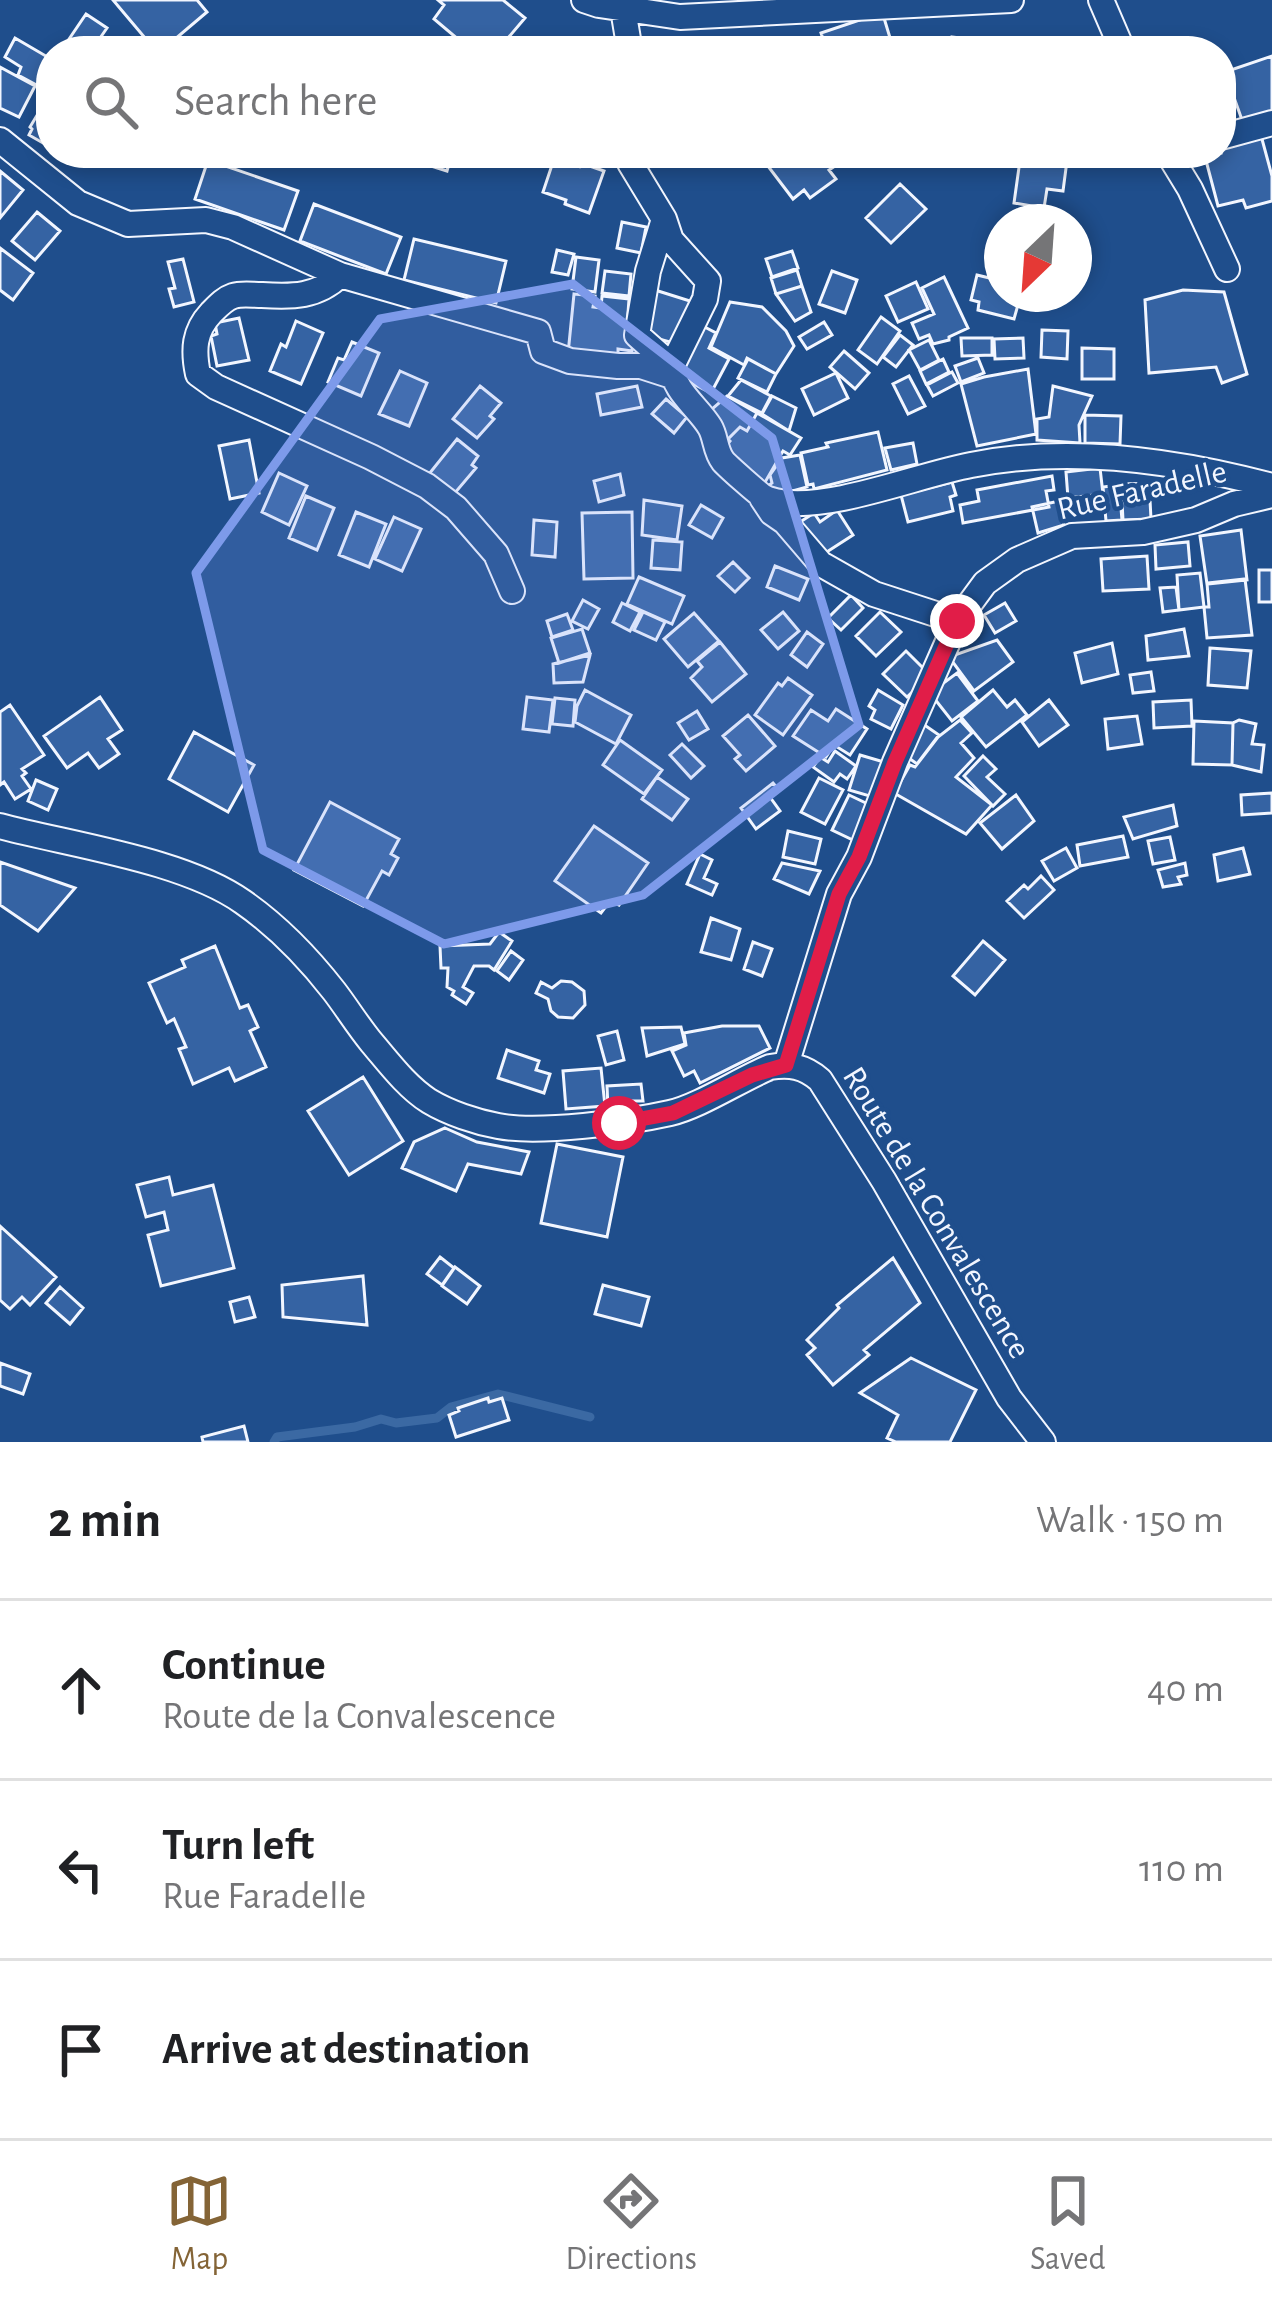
<!DOCTYPE html>
<html lang="en">
<head>
<meta charset="utf-8">
<style>
	:root { --surface:#fff; --page:#f6f6f6; --text:#202124; --muted:#757577; --line:#e0e0e0; --accent:#846436 }
	body { margin:0; font-family:"Alegreya Sans",sans-serif; background:var(--page); color:var(--text) }
	.compass { position:absolute; left:984px; top:204px; width:108px; height:108px; border-radius:50%; background:var(--surface); box-shadow:0 6px 18px #0003; rotate:205deg }
	.stop { position:absolute; width:36px; height:36px; margin:-27px; border:9px solid #e11d48; border-radius:50%; background:#fff }
	.stop.end { background:#e11d48; border-color:#fff; box-shadow:0 3px 12px #0008 }
	.list { margin:0; padding:0; list-style:none }
	h2 { display:flex; justify-content:space-between; align-items:center; height:156px; margin:0; padding:0 48px; font-size:51px }
	h2 small { font-size:39px; font-weight:400; color:var(--muted) }
	.list li { display:grid; grid-template-columns:78px 1fr auto; gap:36px; align-items:center; box-sizing:border-box; height:180px; padding:0 48px; border-top:3px solid var(--line) }
	.list b { display:block; font-size:45px; white-space:nowrap }
	.list p { margin:0; font-size:39px; white-space:nowrap; color:var(--muted) }
	.list em { font-size:39px; font-style:normal; color:var(--muted) }
	.icon { flex:none; width:66px; height:66px; fill:none; stroke:currentColor; stroke-width:2; stroke-linecap:round; stroke-linejoin:round }
	.map { position:relative; flex:none; width:1272px; height:1442px; overflow:hidden }
	.search { position:absolute; background:var(--surface); box-shadow:0 6px 18px #0003; left:36px; right:36px; top:36px; height:132px; display:flex; align-items:center; gap:30px; box-sizing:border-box; padding:0 42px; border-radius:48px; color:var(--muted); font-size:45px }
	.sheet { height:696px; background:var(--surface) }
	nav { display:flex; justify-content:space-around; align-items:center; box-sizing:border-box; height:168px; border-top:3px solid var(--line); background:var(--surface); font-size:33px; color:var(--muted) }
	nav a { display:grid; justify-items:center; gap:6px }
	nav .on { color:var(--accent) }
	.map>svg:first-child { display:block }
	.lines { fill:none; stroke-linecap:round; stroke-linejoin:round }
	.stream { stroke:#3b69a3; stroke-width:9 }
	.building { fill:#3563a3; stroke:#f2f6ff; stroke-width:3 }
	.street-casing { stroke:#f2f6ff; stroke-width:28 }
	.street { stroke:#1f4e8c; stroke-width:24 }
	.route { stroke:#e11d48; stroke-width:15 }
	.marked { fill:#7d9aea; fill-opacity:0.2; stroke:#7d9aea; stroke-width:9; stroke-linejoin:round }
	.labels { text-anchor:middle; dominant-baseline:central; stroke-width:9; stroke-linejoin:round; paint-order:stroke }
	.street-label { font-size:33px; fill:#f2f6ff; stroke:#1f4e8c }
</style>
</head>
<body>
<div class="map">
<svg width="1272" height="1442" viewBox="0 0 1272 1442">
	<rect width="100%" height="100%" fill="#1f4e8c"/>
	<g class="lines">
		<path class="stream" d="M 274,1442 L 277,1437 L 355,1427 L 381,1419 L 396,1423 L 437,1418 L 451,1407 L 498,1394 L 590,1417"/>
	</g>
	<path class="building" d="M 113,0 L 197,0 L 207,12 L 161,51 L 156,51 Z
		M 438,0 L 503,0 L 525,18 L 497,51 L 472,51 L 434,19 L 444,5 Z
		M 881,8 L 894,51 L 827,51 L 821,33 L 866,18 Z
		M 86,14 L 107,28 L 91,51 L 61,51 Z
		M 952,37 L 1002,43 L 1000,50 L 1003,51 L 951,51 Z
		M 15,38 L 51,59 L 51,77 L 44,89 L 18,75 L 21,67 L 5,57 Z
		M 1272,56 L 1272,113 L 1242,120 L 1225,72 Z
		M 0,67 L 35,86 L 19,117 L 0,108 Z
		M 50,102 L 51,145 L 50,147 L 29,135 L 32,129 L 30,127 L 42,107 L 47,109 Z
		M 1259,128 L 1272,176 L 1272,201 L 1246,208 L 1243,200 L 1218,206 L 1204,153 L 1221,153 L 1221,139 Z
		M 414,153 L 452,153 L 447,171 L 412,160 Z
		M 758,153 L 830,153 L 838,164 L 829,170 L 836,179 L 810,198 L 804,190 L 793,199 Z
		M 1021,153 L 1068,153 L 1063,191 L 1047,189 L 1044,208 L 1014,203 Z
		M 561,154 L 582,161 L 579,168 L 581,163 L 604,171 L 589,213 L 565,204 L 566,200 L 543,192 L 555,156 L 560,158 Z
		M 208,160 L 298,191 L 284,230 L 195,199 Z
		M 0,171 L 23,190 L 0,218 Z
		M 900,184 L 926,209 L 891,243 L 866,218 Z
		M 314,204 L 401,237 L 386,274 L 300,241 Z
		M 37,212 L 60,231 L 35,260 L 12,241 Z
		M 622,222 L 646,227 L 641,253 L 617,248 Z
		M 414,239 L 506,261 L 496,303 L 404,280 Z
		M 0,248 L 33,273 L 13,300 L 0,290 Z
		M 557,250 L 574,254 L 568,275 L 552,272 Z
		M 792,251 L 798,268 L 772,277 L 766,259 Z
		M 576,257 L 599,260 L 595,292 L 572,289 Z
		M 183,259 L 194,302 L 174,307 L 169,289 L 175,288 L 168,262 Z
		M 797,270 L 802,286 L 776,294 L 771,278 Z
		M 605,271 L 631,274 L 629,296 L 602,293 Z
		M 832,271 L 857,280 L 845,313 L 819,304 Z
		M 977,275 L 1002,281 L 1002,294 L 1021,294 L 1014,319 L 978,310 L 979,302 L 971,300 Z
		M 944,277 L 968,328 L 949,337 L 949,340 L 933,344 L 929,335 L 919,339 L 912,323 L 934,314 L 922,288 Z
		M 916,282 L 928,309 L 898,322 L 886,296 Z
		M 802,286 L 811,312 L 795,321 L 776,294 Z
		M 655,290 L 690,301 L 677,344 L 641,334 Z
		M 1183,290 L 1224,292 L 1247,374 L 1222,383 L 1216,367 L 1149,373 L 1145,300 Z
		M 574,294 L 595,296 L 593,307 L 601,308 L 602,296 L 629,299 L 627,327 L 634,327 L 632,351 L 618,349 L 618,358 L 568,354 Z
		M 730,302 L 762,307 L 786,331 L 794,346 L 776,374 L 747,358 L 744,365 L 711,347 Z
		M 881,317 L 900,331 L 877,364 L 858,350 Z
		M 239,318 L 249,360 L 217,366 L 211,336 L 217,334 L 215,323 Z
		M 296,321 L 323,333 L 301,384 L 270,371 L 281,344 L 286,347 Z
		M 824,322 L 832,335 L 807,349 L 799,337 Z
		M 697,323 L 716,333 L 709,348 L 729,359 L 711,393 L 676,375 Z
		M 1042,330 L 1068,331 L 1067,359 L 1041,357 Z
		M 900,335 L 913,345 L 896,367 L 883,357 Z
		M 961,338 L 992,338 L 992,355 L 962,356 Z
		M 1023,338 L 1024,358 L 995,359 L 994,339 Z
		M 929,340 L 939,360 L 920,370 L 909,350 Z
		M 352,342 L 379,353 L 361,396 L 328,382 L 338,358 L 344,360 Z
		M 1082,348 L 1114,349 L 1114,379 L 1082,379 Z
		M 844,351 L 869,373 L 855,389 L 830,367 Z
		M 978,358 L 984,373 L 961,382 L 955,366 Z
		M 748,359 L 776,374 L 767,392 L 738,378 Z
		M 943,359 L 949,372 L 926,384 L 920,371 Z
		M 1028,369 L 1036,434 L 977,446 L 961,384 L 984,377 Z
		M 400,371 L 427,383 L 409,426 L 379,414 Z
		M 952,372 L 958,383 L 933,396 L 927,385 Z
		M 836,373 L 848,398 L 814,415 L 802,389 Z
		M 909,376 L 925,406 L 908,414 L 893,384 Z
		M 741,380 L 771,396 L 762,413 L 728,396 Z
		M 480,386 L 501,403 L 490,416 L 494,419 L 477,438 L 453,419 Z
		M 637,386 L 642,407 L 601,415 L 597,394 Z
		M 1053,386 L 1092,396 L 1079,425 L 1080,443 L 1037,440 L 1037,419 L 1049,417 Z
		M 727,396 L 757,413 L 747,431 L 740,427 L 728,439 L 705,415 Z
		M 772,396 L 796,408 L 789,431 L 762,414 Z
		M 666,399 L 687,417 L 674,433 L 652,414 Z
		M 757,413 L 801,438 L 790,455 L 783,451 L 764,484 L 723,450 L 730,441 L 728,439 L 740,427 L 747,431 Z
		M 1085,415 L 1121,416 L 1120,444 L 1085,443 Z
		M 878,432 L 887,470 L 814,489 L 813,484 L 808,485 L 801,453 L 828,447 L 826,443 Z
		M 457,439 L 478,456 L 472,465 L 476,468 L 454,494 L 429,474 Z
		M 249,440 L 259,493 L 230,499 L 219,446 Z
		M 913,443 L 917,464 L 891,470 L 885,448 Z
		M 800,455 L 807,487 L 771,497 L 768,486 L 772,483 L 770,475 L 782,458 Z
		M 1100,468 L 1103,494 L 1068,498 L 1066,472 Z
		M 279,473 L 307,486 L 289,525 L 262,512 Z
		M 620,474 L 624,495 L 599,502 L 594,481 Z
		M 1052,476 L 1054,490 L 1046,491 L 1049,507 L 963,523 L 960,505 L 979,501 L 977,490 Z
		M 952,482 L 956,495 L 950,497 L 953,511 L 908,522 L 901,495 Z
		M 1161,483 L 1162,498 L 1122,500 L 1121,484 Z
		M 1119,485 L 1122,520 L 1106,521 L 1103,487 Z
		M 306,496 L 334,508 L 317,550 L 289,538 Z
		M 644,500 L 682,506 L 677,540 L 642,535 Z
		M 1150,500 L 1151,519 L 1123,520 L 1122,501 Z
		M 1059,501 L 1064,525 L 1038,533 L 1032,507 Z
		M 701,505 L 723,518 L 712,538 L 689,525 Z
		M 837,510 L 853,535 L 819,557 L 797,524 L 814,513 L 820,522 Z
		M 356,512 L 386,524 L 369,567 L 339,555 Z
		M 632,512 L 633,578 L 584,579 L 582,513 Z
		M 394,517 L 421,529 L 402,571 L 375,559 Z
		M 534,520 L 557,522 L 555,557 L 532,555 Z
		M 1241,530 L 1247,580 L 1207,584 L 1200,536 Z
		M 653,540 L 682,542 L 680,570 L 651,568 Z
		M 1188,542 L 1190,566 L 1156,569 L 1155,545 Z
		M 1147,556 L 1149,589 L 1103,591 L 1101,559 Z
		M 733,562 L 749,578 L 735,592 L 718,576 Z
		M 775,566 L 808,579 L 799,600 L 767,587 Z
		M 1259,570 L 1272,570 L 1272,602 L 1259,602 Z
		M 1200,573 L 1204,607 L 1179,610 L 1177,575 Z
		M 639,577 L 684,596 L 672,624 L 627,604 Z
		M 1245,579 L 1252,635 L 1207,638 L 1204,607 L 1209,607 L 1207,583 Z
		M 1176,587 L 1179,610 L 1163,612 L 1160,588 Z
		M 851,595 L 863,608 L 841,630 L 828,618 Z
		M 583,600 L 599,609 L 588,629 L 572,621 Z
		M 622,603 L 640,612 L 630,631 L 613,622 Z
		M 1005,603 L 1016,621 L 995,633 L 984,615 Z
		M 643,612 L 665,622 L 656,640 L 634,630 Z
		M 783,612 L 799,631 L 778,649 L 761,630 Z
		M 880,612 L 901,632 L 876,656 L 856,636 Z
		M 694,613 L 719,641 L 688,667 L 664,639 Z
		M 567,614 L 573,630 L 552,637 L 547,621 Z
		M 582,629 L 590,653 L 559,663 L 551,638 Z
		M 1184,629 L 1189,656 L 1148,660 L 1146,636 Z
		M 807,632 L 823,644 L 807,667 L 791,655 Z
		M 997,640 L 1013,662 L 974,691 L 949,657 Z
		M 720,642 L 746,674 L 712,702 L 691,678 L 702,667 L 697,661 Z
		M 1112,643 L 1118,674 L 1082,683 L 1075,653 Z
		M 1210,648 L 1251,651 L 1247,688 L 1208,685 Z
		M 906,651 L 930,675 L 907,697 L 883,674 Z
		M 590,655 L 583,682 L 554,683 L 553,664 Z
		M 1151,672 L 1154,691 L 1133,693 L 1130,675 Z
		M 957,673 L 978,701 L 952,721 L 930,693 Z
		M 788,678 L 812,695 L 783,735 L 755,715 L 778,683 L 782,686 Z
		M 585,690 L 631,715 L 616,744 L 575,722 L 577,706 Z
		M 878,690 L 903,705 L 891,729 L 871,719 L 875,710 L 869,706 Z
		M 993,690 L 1007,707 L 1015,700 L 1027,715 L 986,747 L 961,717 Z
		M 100,697 L 122,730 L 108,739 L 119,754 L 99,768 L 88,753 L 67,768 L 44,736 Z
		M 527,697 L 553,700 L 549,732 L 523,729 Z
		M 555,698 L 575,700 L 573,726 L 552,724 Z
		M 1049,700 L 1068,725 L 1039,746 L 1022,722 Z
		M 1191,700 L 1192,726 L 1154,728 L 1153,702 Z
		M 10,705 L 44,755 L 22,769 L 26,773 L 22,776 L 31,789 L 15,799 L 4,782 L 0,785 L 0,712 Z
		M 836,709 L 867,729 L 850,755 L 834,745 L 826,757 L 793,736 L 811,710 L 828,721 Z
		M 697,711 L 708,729 L 689,740 L 678,723 Z
		M 748,715 L 775,746 L 746,771 L 735,759 L 740,755 L 723,736 Z
		M 1137,716 L 1142,744 L 1108,749 L 1105,719 Z
		M 960,720 L 972,733 L 961,743 L 974,758 L 956,777 L 992,805 L 966,834 L 894,793 L 910,765 L 915,767 L 938,737 Z
		M 1239,720 L 1256,724 L 1252,744 L 1264,745 L 1261,772 L 1232,765 L 1233,723 Z
		M 1194,721 L 1233,723 L 1232,765 L 1193,764 Z
		M 923,724 L 939,735 L 917,764 L 902,753 Z
		M 194,732 L 254,765 L 228,812 L 169,779 Z
		M 620,740 L 662,770 L 644,794 L 603,765 Z
		M 682,744 L 704,766 L 691,778 L 670,755 Z
		M 835,751 L 856,766 L 847,779 L 840,774 L 834,782 L 813,767 L 820,757 L 828,762 Z
		M 860,755 L 884,762 L 873,797 L 849,790 Z
		M 983,756 L 996,769 L 987,777 L 1005,794 L 993,806 L 964,776 Z
		M 657,777 L 688,799 L 672,820 L 642,799 Z
		M 819,778 L 843,790 L 825,824 L 801,812 Z
		M 36,780 L 57,789 L 48,810 L 28,801 Z
		M 773,783 L 779,790 L 770,797 L 780,811 L 756,829 L 741,808 Z
		M 1272,793 L 1272,813 L 1242,815 L 1241,795 Z
		M 849,795 L 872,806 L 855,841 L 832,830 Z
		M 1016,795 L 1034,821 L 1002,849 L 980,823 Z
		M 330,802 L 399,839 L 391,854 L 398,858 L 389,875 L 382,871 L 363,906 L 294,870 Z
		M 1173,805 L 1177,826 L 1133,839 L 1124,817 Z
		M 594,826 L 648,863 L 619,905 L 610,901 L 601,913 L 555,881 Z
		M 788,831 L 821,839 L 815,864 L 783,857 Z
		M 1123,836 L 1128,857 L 1080,866 L 1077,845 Z
		M 1170,837 L 1175,860 L 1153,864 L 1148,841 Z
		M 1066,848 L 1077,868 L 1054,881 L 1042,861 Z
		M 1243,848 L 1250,874 L 1218,881 L 1214,855 Z
		M 700,854 L 712,860 L 704,878 L 717,884 L 712,895 L 687,884 Z
		M 0,862 L 75,888 L 38,931 L 0,905 Z
		M 782,863 L 820,871 L 809,894 L 774,879 Z
		M 1185,863 L 1187,875 L 1178,877 L 1181,884 L 1163,887 L 1158,870 Z
		M 1041,876 L 1054,890 L 1024,918 L 1007,901 L 1024,885 L 1028,889 Z
		M 711,918 L 740,929 L 731,960 L 701,952 Z
		M 499,932 L 512,941 L 494,970 L 489,966 L 474,966 L 463,987 L 473,993 L 466,1004 L 452,995 L 454,991 L 447,987 L 448,968 L 441,968 L 440,946 L 490,944 Z
		M 983,941 L 1005,960 L 975,995 L 953,976 Z
		M 753,942 L 772,949 L 762,976 L 744,969 Z
		M 215,946 L 240,1008 L 248,1005 L 258,1027 L 250,1031 L 266,1067 L 235,1081 L 229,1068 L 193,1084 L 179,1049 L 186,1047 L 174,1019 L 167,1023 L 149,983 L 185,967 L 182,960 Z
		M 511,951 L 523,960 L 509,980 L 497,971 Z
		M 561,981 L 572,982 L 584,991 L 585,1005 L 573,1018 L 558,1017 L 551,1011 L 548,999 L 536,993 L 541,982 L 552,988 Z
		M 722,1026 L 759,1026 L 770,1048 L 700,1083 L 694,1071 L 684,1076 L 672,1051 L 686,1045 L 684,1033 Z
		M 681,1027 L 685,1044 L 647,1056 L 642,1028 Z
		M 617,1031 L 624,1060 L 606,1065 L 598,1036 Z
		M 507,1050 L 539,1061 L 536,1070 L 550,1074 L 544,1093 L 498,1078 Z
		M 601,1068 L 605,1106 L 566,1109 L 563,1071 Z
		M 363,1077 L 403,1141 L 349,1175 L 308,1111 Z
		M 641,1084 L 643,1101 L 633,1101 L 634,1107 L 608,1108 L 607,1086 Z
		M 445,1128 L 477,1142 L 529,1152 L 521,1174 L 468,1164 L 456,1191 L 402,1168 L 414,1142 Z
		M 557,1144 L 623,1157 L 607,1237 L 541,1223 Z
		M 169,1177 L 173,1195 L 213,1185 L 234,1268 L 161,1286 L 148,1235 L 168,1230 L 164,1212 L 146,1217 L 137,1185 Z
		M 0,1226 L 56,1277 L 30,1305 L 22,1297 L 10,1309 L 0,1300 Z
		M 440,1257 L 454,1268 L 442,1285 L 427,1274 Z
		M 893,1258 L 920,1303 L 864,1350 L 869,1355 L 833,1385 L 807,1355 L 815,1348 L 807,1340 L 839,1308 L 837,1305 Z
		M 455,1267 L 480,1286 L 467,1304 L 442,1286 Z
		M 363,1276 L 367,1325 L 283,1317 L 282,1285 Z
		M 603,1285 L 649,1297 L 641,1326 L 595,1314 Z
		M 60,1287 L 83,1308 L 70,1324 L 46,1303 Z
		M 249,1297 L 255,1317 L 235,1322 L 230,1302 Z
		M 911,1358 L 976,1390 L 950,1442 L 896,1442 L 887,1438 L 898,1415 L 860,1393 Z
		M 0,1363 L 30,1374 L 23,1394 L 0,1386 Z
		M 488,1398 L 489,1402 L 502,1398 L 509,1420 L 456,1437 L 449,1415 L 459,1411 L 458,1408 Z
		M 244,1426 L 248,1442 L 203,1442 L 202,1437 Z"/>
	<g class="lines">
		<defs>
			<path id="street" d="M 584,0 L 599,5 L 680,17 L 1011,0
				M 1101,0 L 1123,51
				M 623,9 L 630,51
				M 1221,137 L 1272,123
				M 0,140 L 78,203 L 128,224 L 206,220 L 233,227 L 340,275 L 538,332 L 543,351 L 570,361 L 618,366 L 641,366 L 672,376
				M 631,153 L 630,163 L 664,219 L 671,240 L 708,281 L 705,299 L 672,366 C 673,391 698,407 710,427 C 716,437 715,451 723,461 C 726,465 760,495 764,497 C 769,500 775,501 781,502 C 833,510 918,475 971,465 C 1070,445 1175,460 1272,486
				M 1168,153 L 1190,189 L 1227,269
				M 664,219 L 648,271 L 637,335 L 672,366
				M 340,275 C 317,297 293,297 262,295 C 252,295 242,293 233,296 C 224,299 218,306 211,313 C 194,331 193,350 198,374 L 216,387 L 371,457 L 427,486 L 456,508 L 496,554 L 512,591
				M 762,498 L 772,513 L 785,522 L 821,564 L 874,594 L 957,621
				M 0,826 C 71,845 184,860 243,902 C 276,925 309,959 334,991 C 347,1008 358,1026 372,1043 C 389,1063 407,1087 429,1101 C 449,1113 476,1122 498,1126 C 538,1134 630,1122 670,1113 C 698,1107 741,1079 770,1067 C 790,1064 804,1066 820,1080 L 884,1181 L 1009,1398 L 1043,1442
				M 786,1065 L 839,894 L 859,857 L 895,762 L 957,621 L 985,583 L 1017,560 L 1072,536 L 1143,532 L 1196,520 L 1234,504 L 1272,495"/>
		</defs>
		<use href="#street" class="street-casing"/>
		<use href="#street" class="street"/>
	</g>
	<g class="lines">
		<path class="route" d="M 619,1123 L 673,1113 L 752,1075 L 786,1065 L 839,894 L 859,857 L 895,762 L 957,621"/>
	</g>
	<path class="marked" d="M 573,284 L 772,438 L 859,725 L 643,895 L 444,944 L 263,850 L 196,573 L 380,319 Z"/>
	<g class="labels">
		<g class="street-label">
			<text transform="translate(1142 491) rotate(-13)">Rue Faradelle</text>
			<text transform="translate(936 1213) rotate(59)">Route de la Convalescence</text>
		</g>
	</g>
</svg>
<svg class="compass" viewBox="-18 -18 36 36"><path d="M0-13l5 13h-10z" fill="#e53935"/><path d="M0 13l5-13h-10z" fill="#757577"/></svg>
<div class="stop" style="left:619px;top:1123px"></div>
<div class="stop end" style="left:957px;top:621px"></div>
<div class="search"><svg class="icon" aria-label="search" viewBox="0 0 24 24"><circle cx="10" cy="10" r="6"/><path d="M15 15l6 6"/></svg>Search here</div>
</div>
<section class="sheet">
<h2>2 min<small>Walk · 150 m</small></h2>
<ul class="list">
<li><svg class="icon" aria-label="ahead" viewBox="0 0 24 24"><path d="M12 20V5M6 11l6-6 6 6"/></svg><div><b>Continue</b><p>Route de la Convalescence</p></div><em>40 m</em></li>
<li><svg class="icon" aria-label="left" viewBox="0 0 24 24"><path d="M17 20v-9H6M10 6l-5 5 5 5"/></svg><div><b>Turn left</b><p>Rue Faradelle</p></div><em>110 m</em></li>
<li><svg class="icon" aria-label="arrive" viewBox="0 0 24 24"><path d="M6 21V4h12l-3 4 3 4H6"/></svg><div><b>Arrive at destination</b></div></li>
</ul>
</section>
<nav>
<a class="on"><svg class="icon" aria-label="map" viewBox="0 0 24 24"><path d="M3 6l6-2 6 2 6-2v14l-6 2-6-2-6 2zM9 4v14M15 6v14"/></svg>Map</a>
<a><svg class="icon" aria-label="directions" viewBox="0 0 24 24"><path d="M12 3l9 9-9 9-9-9zM9 14v-3h6M13 9l2 2-2 2"/></svg>Directions</a>
<a><svg class="icon" aria-label="saved" viewBox="0 0 24 24"><path d="M7 4h10v16l-5-4-5 4z"/></svg>Saved</a>
</nav>
</body>
</html>
